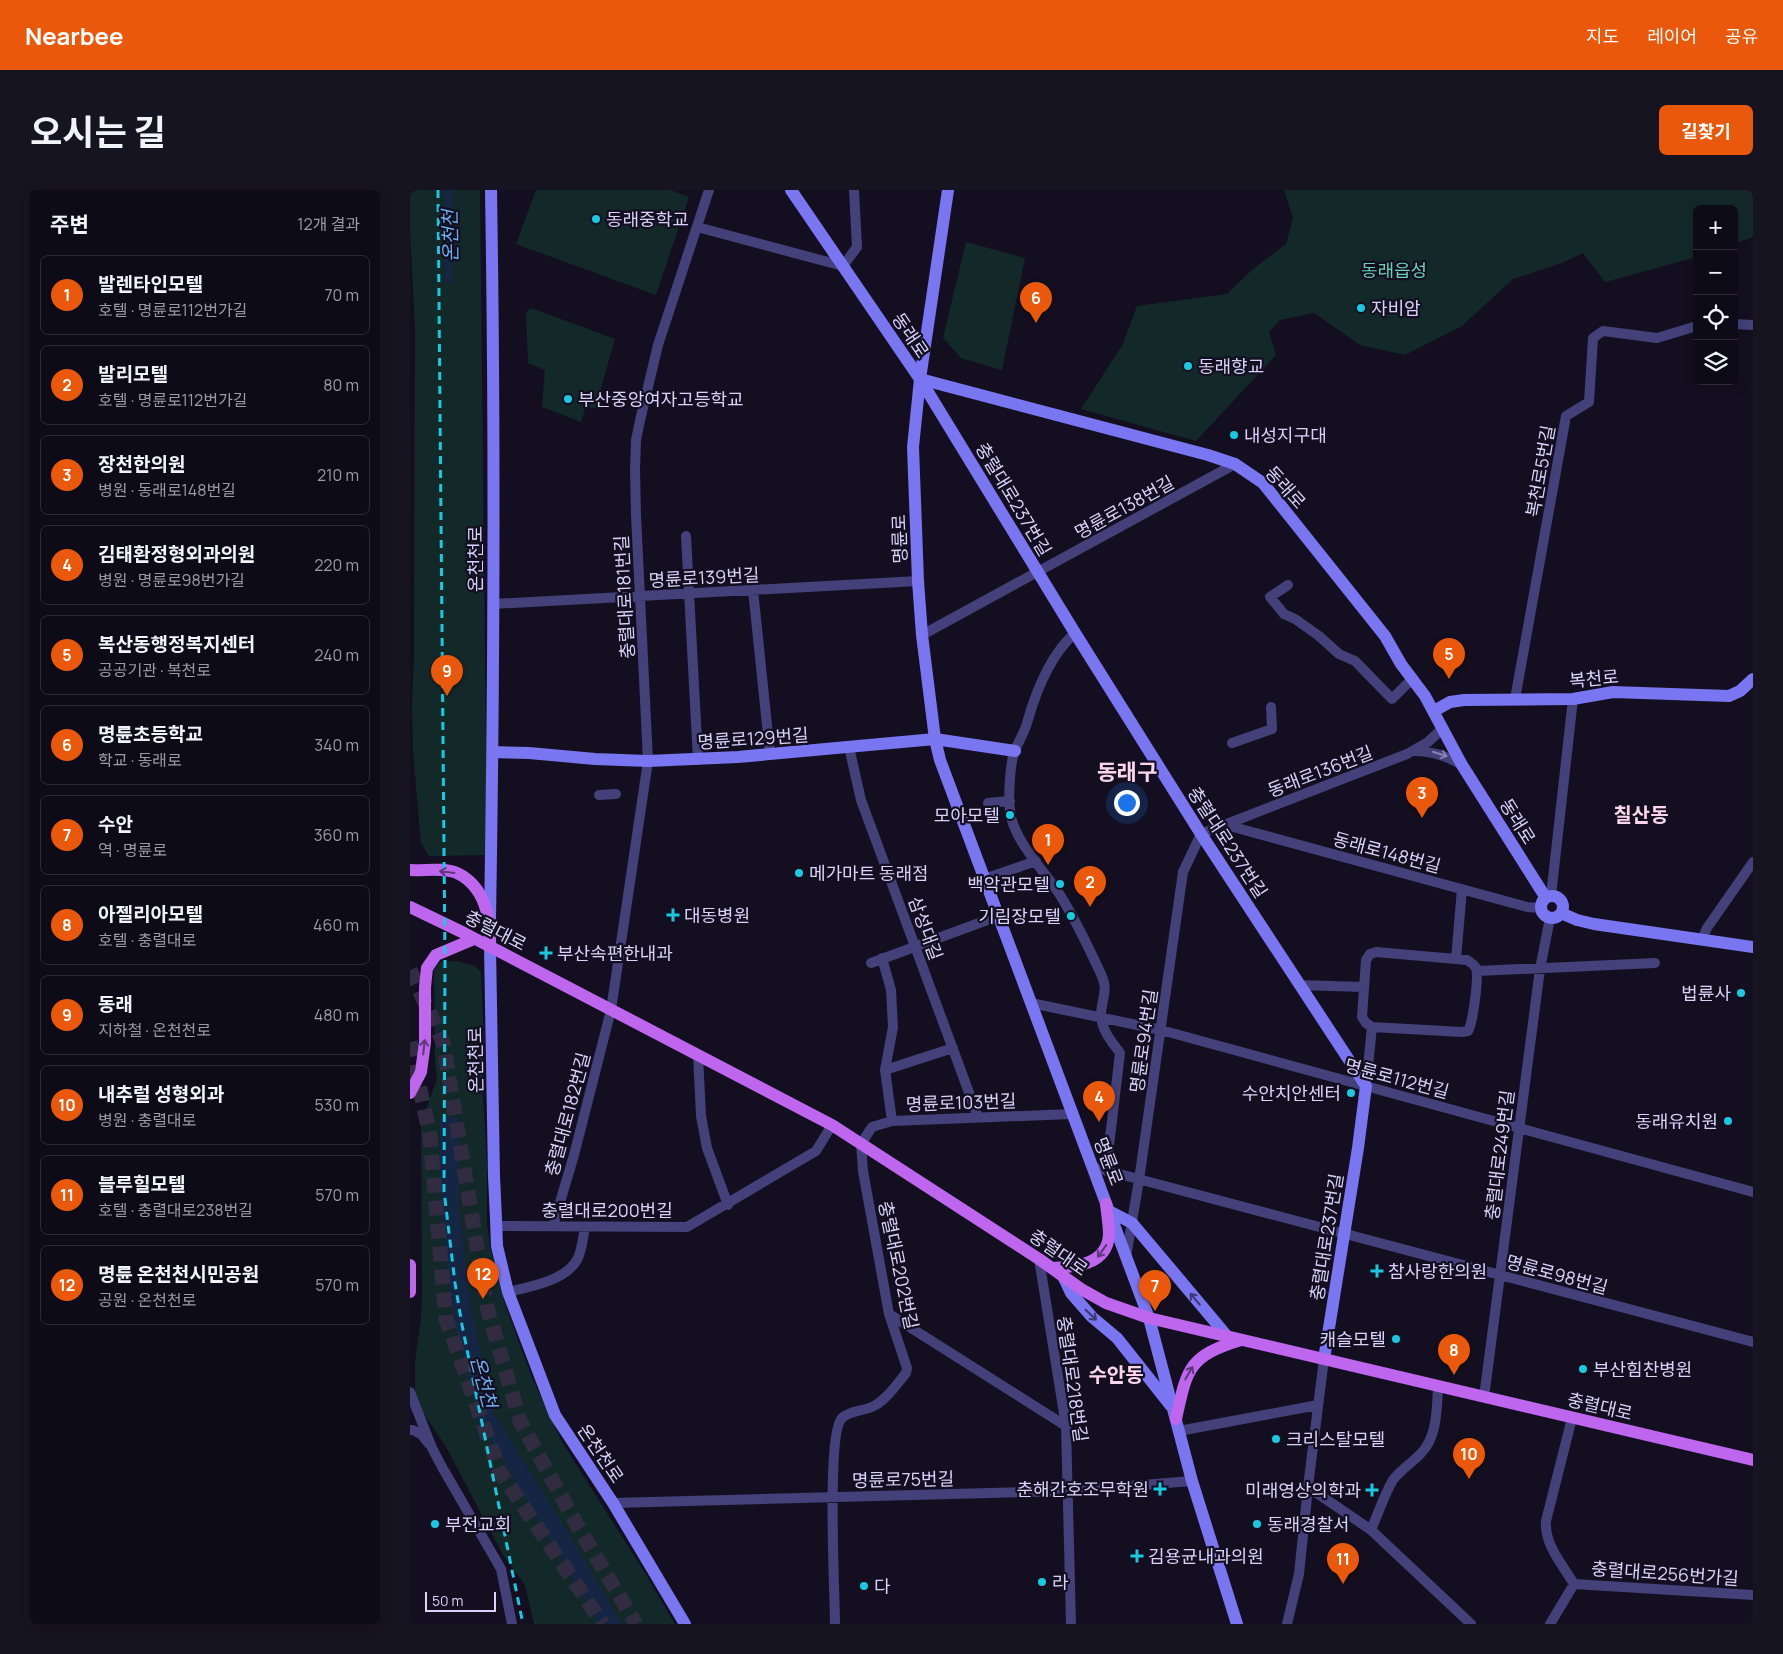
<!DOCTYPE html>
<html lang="ko">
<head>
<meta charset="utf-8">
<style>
	:root { --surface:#0e0b18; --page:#171421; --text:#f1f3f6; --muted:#9b9ba2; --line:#2e2b37; --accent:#ea580c }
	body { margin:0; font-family:Manrope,"Noto Sans KR",sans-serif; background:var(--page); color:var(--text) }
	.controls { position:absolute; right:15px; top:15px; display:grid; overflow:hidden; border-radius:8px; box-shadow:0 2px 12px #0003 }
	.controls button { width:45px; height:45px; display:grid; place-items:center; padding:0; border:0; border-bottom:1px solid var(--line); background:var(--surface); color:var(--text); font:25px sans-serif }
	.scale { position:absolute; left:15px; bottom:12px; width:71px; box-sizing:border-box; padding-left:5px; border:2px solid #d8d3fa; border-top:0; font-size:14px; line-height:18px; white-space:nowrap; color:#d8d3fa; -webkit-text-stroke:4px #130f20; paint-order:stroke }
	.you { position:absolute; left:716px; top:612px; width:18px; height:18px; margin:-12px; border:4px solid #fff; border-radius:50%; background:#1a73e8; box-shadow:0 0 0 8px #1a73e833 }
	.badge { display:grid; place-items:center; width:32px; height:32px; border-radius:50%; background:var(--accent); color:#fff; font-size:16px; font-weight:700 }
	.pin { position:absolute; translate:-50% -41px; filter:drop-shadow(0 1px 2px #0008) }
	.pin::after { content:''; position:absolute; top:26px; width:18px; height:15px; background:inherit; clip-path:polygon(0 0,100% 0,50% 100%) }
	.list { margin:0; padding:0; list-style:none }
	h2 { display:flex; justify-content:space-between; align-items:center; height:65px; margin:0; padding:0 20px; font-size:21px }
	h2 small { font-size:16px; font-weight:400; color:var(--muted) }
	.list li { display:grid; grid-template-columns:32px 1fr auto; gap:15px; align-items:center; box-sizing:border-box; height:80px; margin:0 10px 10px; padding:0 10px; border:1px solid var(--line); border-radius:8px }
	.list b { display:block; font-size:19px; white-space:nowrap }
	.list p { margin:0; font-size:16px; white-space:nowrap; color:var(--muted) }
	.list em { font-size:16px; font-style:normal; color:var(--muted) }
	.icon { flex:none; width:28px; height:28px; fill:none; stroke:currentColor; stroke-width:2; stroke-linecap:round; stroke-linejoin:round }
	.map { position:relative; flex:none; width:1343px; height:1434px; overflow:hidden; border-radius:8px }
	header { display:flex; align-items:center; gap:30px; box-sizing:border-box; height:70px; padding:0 25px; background:var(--accent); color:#fff }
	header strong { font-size:24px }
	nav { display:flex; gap:28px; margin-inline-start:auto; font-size:18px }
	.intro { display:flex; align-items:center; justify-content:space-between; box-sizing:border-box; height:120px; padding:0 30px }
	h1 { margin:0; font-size:35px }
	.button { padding:12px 22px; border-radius:8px; background:var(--accent); color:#fff; font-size:18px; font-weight:700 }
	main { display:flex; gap:30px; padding:0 30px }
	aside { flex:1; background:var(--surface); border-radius:8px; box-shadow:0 2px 12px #0003 }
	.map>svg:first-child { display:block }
	.green { fill:#132929 }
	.water { fill:#152645 }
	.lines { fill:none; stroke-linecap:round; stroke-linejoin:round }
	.highway-tunnel { stroke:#312c41; stroke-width:15; stroke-dasharray:15 8; stroke-linecap:butt }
	.street { stroke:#43407a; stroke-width:10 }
	.secondary { stroke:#7a75f0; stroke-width:12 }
	.primary { stroke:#be66ee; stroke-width:12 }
	.rail { stroke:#19c9e0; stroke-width:3; stroke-dasharray:8 6; stroke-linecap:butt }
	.oneway { stroke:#8682b4 }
	.oneway2 { stroke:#60367d }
	.oneway3 { stroke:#3c3873 }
	.poi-dot { fill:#19c9e0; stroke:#130f20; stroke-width:2 }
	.labels { text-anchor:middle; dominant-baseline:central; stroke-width:4.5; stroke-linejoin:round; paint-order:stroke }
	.poi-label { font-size:18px; fill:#d8d3fa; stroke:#130f20; text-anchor:start }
	.park-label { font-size:18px; fill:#67d2b9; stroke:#130f20 }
	.street-label { font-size:18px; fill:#d8d3fa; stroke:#130f20 }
	.water-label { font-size:19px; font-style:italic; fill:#6db0ef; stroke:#130f20 }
	.quarter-label { font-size:20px; font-weight:bold; fill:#fad5ec; stroke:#130f20 }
	.district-label { font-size:22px; font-weight:bold; fill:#fad5ec; stroke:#130f20 }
</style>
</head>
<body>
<header>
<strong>Nearbee</strong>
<nav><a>지도</a><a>레이어</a><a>공유</a></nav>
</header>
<div class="intro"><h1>오시는 길</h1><a class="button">길찾기</a></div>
<main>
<aside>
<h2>주변<small>12개 결과</small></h2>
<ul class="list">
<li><span class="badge">1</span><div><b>발렌타인모텔</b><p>호텔 · 명륜로112번가길</p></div><em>70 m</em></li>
<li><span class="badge">2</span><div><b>발리모텔</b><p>호텔 · 명륜로112번가길</p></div><em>80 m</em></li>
<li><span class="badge">3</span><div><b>장천한의원</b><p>병원 · 동래로148번길</p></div><em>210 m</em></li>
<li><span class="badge">4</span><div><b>김태환정형외과의원</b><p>병원 · 명륜로98번가길</p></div><em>220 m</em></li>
<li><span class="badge">5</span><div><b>복산동행정복지센터</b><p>공공기관 · 복천로</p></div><em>240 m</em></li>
<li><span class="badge">6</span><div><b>명륜초등학교</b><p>학교 · 동래로</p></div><em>340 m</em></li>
<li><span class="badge">7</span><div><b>수안</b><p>역 · 명륜로</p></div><em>360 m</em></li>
<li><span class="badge">8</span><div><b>아젤리아모텔</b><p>호텔 · 충렬대로</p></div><em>460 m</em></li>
<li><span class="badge">9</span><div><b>동래</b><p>지하철 · 온천천로</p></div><em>480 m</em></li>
<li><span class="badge">10</span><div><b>내추럴 성형외과</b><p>병원 · 충렬대로</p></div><em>530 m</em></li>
<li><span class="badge">11</span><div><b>블루힐모텔</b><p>호텔 · 충렬대로238번길</p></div><em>570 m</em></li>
<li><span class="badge">12</span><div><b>명륜 온천천시민공원</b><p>공원 · 온천천로</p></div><em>570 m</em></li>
</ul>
</aside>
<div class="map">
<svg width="1343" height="1434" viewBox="0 0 1343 1434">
	<rect width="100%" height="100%" fill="#130f20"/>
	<path class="green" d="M 0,0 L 70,0 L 77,665 L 19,666 L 11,653 L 3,563 L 2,515 L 4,466 L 5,138 L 0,39 Z
		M 126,0 L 260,0 L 279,7 L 246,105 L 106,54 Z
		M 874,0 L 1343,0 L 1343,47 L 1324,54 L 1324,19 L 1287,19 L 1287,67 L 1195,92 L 1173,63 L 1152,73 L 1103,89 L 1052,136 L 995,165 L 950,155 L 904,123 L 870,130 L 859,142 L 866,165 L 786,251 L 671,219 L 713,154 L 727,116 L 817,104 L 843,79 L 876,54 L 883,28 Z
		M 556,52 L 615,68 L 592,180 L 551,168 L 533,148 Z
		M 121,118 L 205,149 L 185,219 L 176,216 L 171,232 L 132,217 L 135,180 L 118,173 L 116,122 Z
		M 46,771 L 65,776 L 71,782 L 74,852 L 72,891 L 77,975 L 77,1033 L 80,1056 L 96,1117 L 123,1190 L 152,1252 L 235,1383 L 265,1434 L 124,1434 L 115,1395 L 93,1365 L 35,1255 L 13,1223 L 5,1206 L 5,1172 L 11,1128 L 12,1102 L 11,933 L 27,889 L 25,874 L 24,780 L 30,772 Z"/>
	<path class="water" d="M 34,0 L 43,0 L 42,92 L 39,93 L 35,92 Z
		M 42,927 L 49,928 L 48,1008 L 61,1117 L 84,1224 L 143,1318 L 212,1434 L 189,1434 L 69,1230 L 46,1141 L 38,1086 L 30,988 L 30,929 Z"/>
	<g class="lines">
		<path class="highway-tunnel" d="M 0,780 L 33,852 L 77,1117 L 110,1231 L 167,1335 L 226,1434
			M 0,852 L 20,946 L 36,1129 L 90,1282 L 193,1434"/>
		<path class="street" d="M 287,37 L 433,76 L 447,57 L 444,0
			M 1324,134 L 1343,135
			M 276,346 L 288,570
			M 878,395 L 860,407 L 874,424 L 885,429 L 909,446 L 929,464 L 945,471 L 982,509 L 1002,489
			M 343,400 L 360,564
			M 83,414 L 508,391
			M 665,443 C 640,465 626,501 617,533 C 614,543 609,551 605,560 C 600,572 598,607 600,621 C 603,650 634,680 650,705 C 665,729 678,756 690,782 C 700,802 691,807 691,826 C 692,841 702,852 710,863 L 696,981
			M 512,445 L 825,274
			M 1105,509 L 1156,226 L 1179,212 L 1183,148 L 1193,141 L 1247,148 L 1287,136
			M 822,553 L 862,539 L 861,517
			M 439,557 L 451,610 L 568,927
			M 1005,561 C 1023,561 1037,566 1052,575
			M 189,605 L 206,604
			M 578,613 L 600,611
			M 816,635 L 1117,717 L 1131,718
			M 574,689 L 626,671
			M 1141,706 L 1163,509
			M 1292,749 L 1297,738 L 1343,672
			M 966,762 L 1057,770 C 1061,773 1064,774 1066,778 C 1069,786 1063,833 1058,841 L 1052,842 L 962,837 L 956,833 L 952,827 L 956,770 L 960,764 Z
			M 472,768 L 481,800 L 483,837 L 475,880 L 482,931
			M 1046,769 L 1052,699
			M 461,773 L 588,726
			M 1067,781 L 1245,773
			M 889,795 L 953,797
			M 621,813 L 751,840 L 1343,1002
			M 288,865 L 291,926 L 297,958 L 318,1015
			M 475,880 L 543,858
			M 956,896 L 962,837
			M 683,977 L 1343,1152
			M 86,1036 L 277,1037 L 406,961 L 422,935
			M 143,1036 L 164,965 L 201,820 L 238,571 L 226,325 L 225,279 L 226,250 L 231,226 L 248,155 L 299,0
			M 716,1067 L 729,990 L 773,682 L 791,644 L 997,564 L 1018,552 L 1033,538
			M 629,1069 L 656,1236 L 661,1434
			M 98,1102 C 119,1097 155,1091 167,1070 C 172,1061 173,1047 175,1037
			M 479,1124 L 656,1236
			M 0,1202 L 22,1258 L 32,1277 L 91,1379 L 102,1434
			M 1074,1207 L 1130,779 L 1140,728
			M 0,1240 L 3,1240 L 12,1245 L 19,1254
			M 769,1241 L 908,1215
			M 898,1297 L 961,1340 L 1061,1434
			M 203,1313 L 658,1301 L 782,1291
			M 961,1340 C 968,1324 974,1305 983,1290 C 992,1277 1008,1270 1016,1257 C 1027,1241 1027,1216 1028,1197
			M 1164,1394 L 1343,1405
			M 425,1434 C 425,1404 416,1243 432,1228 C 441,1220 455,1221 464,1216 C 477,1209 487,1194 496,1183 L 497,1178 L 479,1124 L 453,981 L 451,954 L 462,937 L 482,931 L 662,924
			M 877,1434 L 889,1384 L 898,1297 L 914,1169
			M 1140,1434 L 1164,1394 C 1152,1374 1134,1354 1136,1331 L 1162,1228"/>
		<path class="secondary" d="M 381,0 L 510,189 L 798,265 L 825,274 L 853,293 L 975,446 L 991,474 L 1015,506 L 1052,575 L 1136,708
			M 538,0 L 510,189 L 503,257 L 508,391 L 512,445 L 525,549 L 530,570 L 739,1128 L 782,1291 L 827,1434
			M 510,189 L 665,443 L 791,644 L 956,896 L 948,958 L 914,1169
			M 1024,521 L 1040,512 L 1054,510 L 1163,509 L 1203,502 L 1319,506 L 1330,501 L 1343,489
			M 83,562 L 119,563 L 185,569 L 238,571 L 328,567 L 525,549 L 605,561
			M1131 717a11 11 0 1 1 22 0a11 11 0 1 1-22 0Z
			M 1151,723 L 1167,730 L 1184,734 L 1343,757
			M 80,730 C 84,487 85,243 81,0
			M 80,757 L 84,986 L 86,1029 L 87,1056 L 98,1102 L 145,1225 L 203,1313 L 275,1434
			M 699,1021 L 722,1033 L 817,1146
			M 653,1086 L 661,1103 L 682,1127 L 707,1148 L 761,1216"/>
		<path class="primary" d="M 0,680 C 14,681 33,677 47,683 C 75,696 81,729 80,757
			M 0,717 L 54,743 L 422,935 L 629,1069 L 671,1099 L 696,1113 L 739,1128 L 1343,1270
			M 0,903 L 11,882 L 15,852 L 15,797 L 17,778 L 26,765 L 64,749
			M 0,1075 L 0,1102
			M 642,1078 C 665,1077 697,1075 699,1045 C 699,1035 697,1024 696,1014
			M 766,1229 C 777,1179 778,1166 831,1150"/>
		<path class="rail" d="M 28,0 L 35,769 L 34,1001 L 45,1093 L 52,1135 L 113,1434"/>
	</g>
	<defs><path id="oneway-shaft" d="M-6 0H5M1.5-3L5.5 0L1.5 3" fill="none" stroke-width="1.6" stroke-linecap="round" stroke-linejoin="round" transform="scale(1.25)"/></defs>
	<use class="oneway" href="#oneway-shaft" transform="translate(1030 564) rotate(18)"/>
	<g class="oneway2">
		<use href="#oneway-shaft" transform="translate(37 682) rotate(-173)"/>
		<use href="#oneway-shaft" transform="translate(14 857) rotate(-84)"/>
		<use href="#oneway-shaft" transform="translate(692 1061) rotate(125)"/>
		<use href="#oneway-shaft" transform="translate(779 1183) rotate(-60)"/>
	</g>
	<g class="oneway3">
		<use href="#oneway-shaft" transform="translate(785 1109) rotate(-130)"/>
		<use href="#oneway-shaft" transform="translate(681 1125) rotate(44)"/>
	</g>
	<g class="poi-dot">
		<circle cx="186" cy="29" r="5"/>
		<circle cx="951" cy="118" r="5"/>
		<circle cx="778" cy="176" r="5"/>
		<circle cx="158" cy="209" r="5"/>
		<circle cx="824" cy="245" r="5"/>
		<circle cx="600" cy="625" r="5"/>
		<circle cx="389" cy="683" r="5"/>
		<circle cx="650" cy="694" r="5"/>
		<path d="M260.5 717.5h5v5h5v5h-5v5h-5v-5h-5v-5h5z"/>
		<circle cx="661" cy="726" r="5"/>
		<path d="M133.5 755.5h5v5h5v5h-5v5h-5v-5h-5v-5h5z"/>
		<circle cx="1331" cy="803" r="5"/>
		<circle cx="941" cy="903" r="5"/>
		<circle cx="1318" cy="931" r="5"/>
		<path d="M964.5 1073.5h5v5h5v5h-5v5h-5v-5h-5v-5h5z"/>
		<circle cx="986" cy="1149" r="5"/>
		<circle cx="1173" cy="1179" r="5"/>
		<circle cx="866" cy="1249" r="5"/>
		<path d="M747.5 1291.5h5v5h5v5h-5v5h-5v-5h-5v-5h5z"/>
		<path d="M959.5 1292.5h5v5h5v5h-5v5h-5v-5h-5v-5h5z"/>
		<circle cx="25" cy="1334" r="5"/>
		<circle cx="847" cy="1334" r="5"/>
		<path d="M724.5 1358.5h5v5h5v5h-5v5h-5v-5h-5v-5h5z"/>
		<circle cx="632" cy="1392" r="5"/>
		<circle cx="454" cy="1396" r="5"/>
	</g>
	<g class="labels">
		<g class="poi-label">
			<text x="196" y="29">동래중학교</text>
			<text x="961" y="118">자비암</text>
			<text x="788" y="176">동래향교</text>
			<text x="168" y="209">부산중앙여자고등학교</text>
			<text x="834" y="245">내성지구대</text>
			<text x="590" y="625" text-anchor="end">모아모텔</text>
			<text x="399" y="683">메가마트 동래점</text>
			<text x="640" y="694" text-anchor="end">백악관모텔</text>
			<text x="274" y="725">대동병원</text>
			<text x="651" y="726" text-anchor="end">기림장모텔</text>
			<text x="147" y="763">부산속편한내과</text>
			<text x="1321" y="803" text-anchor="end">법륜사</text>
			<text x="931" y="903" text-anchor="end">수안치안센터</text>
			<text x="1308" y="931" text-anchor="end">동래유치원</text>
			<text x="978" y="1081">참사랑한의원</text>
			<text x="976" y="1149" text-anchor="end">캐슬모텔</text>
			<text x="1183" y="1179">부산힘찬병원</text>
			<text x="876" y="1249">크리스탈모텔</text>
			<text x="739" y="1299" text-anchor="end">춘해간호조무학원</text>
			<text x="951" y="1300" text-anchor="end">미래영상의학과</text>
			<text x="35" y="1334">부전교회</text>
			<text x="857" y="1334">동래경찰서</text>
			<text x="738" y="1366">김용균내과의원</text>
			<text x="642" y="1392">라</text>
			<text x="464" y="1396">다</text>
		</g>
		<g class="park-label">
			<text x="984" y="80">동래읍성</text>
		</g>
		<g class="street-label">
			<text transform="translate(501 145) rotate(56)">동래로</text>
			<text transform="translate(1130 281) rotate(-80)">복천로5번길</text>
			<text transform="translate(876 297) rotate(48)">동래로</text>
			<text transform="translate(604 309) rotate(59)">충렬대로237번길</text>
			<text transform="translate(714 317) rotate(-29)">명륜로138번길</text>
			<text transform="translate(489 349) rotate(-92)">명륜로</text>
			<text transform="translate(65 369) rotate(-90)">온천천로</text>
			<text transform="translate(294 387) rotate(-3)">명륜로139번길</text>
			<text transform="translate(214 407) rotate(-93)">충렬대로181번길</text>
			<text transform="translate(1184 488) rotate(-5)">복천로</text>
			<text transform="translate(343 548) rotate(-4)">명륜로129번길</text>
			<text transform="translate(910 581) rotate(-21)">동래로136번길</text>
			<text transform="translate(1108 631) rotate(58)">동래로</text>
			<text transform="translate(818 652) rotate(57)">충렬대로237번길</text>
			<text transform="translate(977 662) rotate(15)">동래로148번길</text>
			<text transform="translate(516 738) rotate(70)">삼성대길</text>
			<text transform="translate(86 740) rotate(27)">충렬대로</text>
			<text transform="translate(733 851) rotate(-82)">명륜로94번길</text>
			<text transform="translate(65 870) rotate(-91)">온천천로</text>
			<text transform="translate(987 888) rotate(15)">명륜로112번길</text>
			<text transform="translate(551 912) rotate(-2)">명륜로103번길</text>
			<text transform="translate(157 924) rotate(-75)">충렬대로182번길</text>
			<text transform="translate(1089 965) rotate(-83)">충렬대로249번길</text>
			<text transform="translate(699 971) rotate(69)">명륜로</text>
			<text x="197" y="1020">충렬대로200번길</text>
			<text transform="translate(916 1047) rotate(-81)">충렬대로237번길</text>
			<text transform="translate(649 1062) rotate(35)">충렬대로</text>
			<text transform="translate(489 1075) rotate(78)">충렬대로202번길</text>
			<text transform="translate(1147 1084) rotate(15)">명륜로98번길</text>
			<text transform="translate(663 1189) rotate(82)">충렬대로218번길</text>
			<text transform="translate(1190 1216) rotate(13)">충렬대로</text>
			<text transform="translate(191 1263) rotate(56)">온천천로</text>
			<text transform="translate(493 1289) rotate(-1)">명륜로75번길</text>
			<text transform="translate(1255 1383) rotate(4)">충렬대로256번가길</text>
		</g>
		<g class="water-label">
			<text transform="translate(40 46) rotate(-91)">온천천</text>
			<text transform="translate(74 1192) rotate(75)">온천천</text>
		</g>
		<g class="quarter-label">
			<text x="1231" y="624">칠산동</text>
			<text x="706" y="1184">수안동</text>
		</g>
		<g class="district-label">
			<text x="717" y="582">동래구</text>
		</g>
	</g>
</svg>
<div class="controls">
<button>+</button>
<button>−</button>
<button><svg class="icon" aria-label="locate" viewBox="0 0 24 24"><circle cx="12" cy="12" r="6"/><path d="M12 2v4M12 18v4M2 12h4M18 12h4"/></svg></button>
<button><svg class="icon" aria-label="layers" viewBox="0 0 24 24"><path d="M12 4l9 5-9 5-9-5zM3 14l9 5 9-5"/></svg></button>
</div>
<div class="scale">50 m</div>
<div class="you"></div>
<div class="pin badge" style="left:638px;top:675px">1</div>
<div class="pin badge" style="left:680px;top:717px">2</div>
<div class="pin badge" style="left:1012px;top:628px">3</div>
<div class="pin badge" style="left:689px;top:932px">4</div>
<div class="pin badge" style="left:1039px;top:489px">5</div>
<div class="pin badge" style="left:626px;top:133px">6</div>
<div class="pin badge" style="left:745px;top:1121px">7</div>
<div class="pin badge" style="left:1044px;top:1185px">8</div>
<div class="pin badge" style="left:37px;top:506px">9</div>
<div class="pin badge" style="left:1059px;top:1289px">10</div>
<div class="pin badge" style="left:933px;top:1394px">11</div>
<div class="pin badge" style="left:73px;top:1109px">12</div>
</div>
</main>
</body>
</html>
